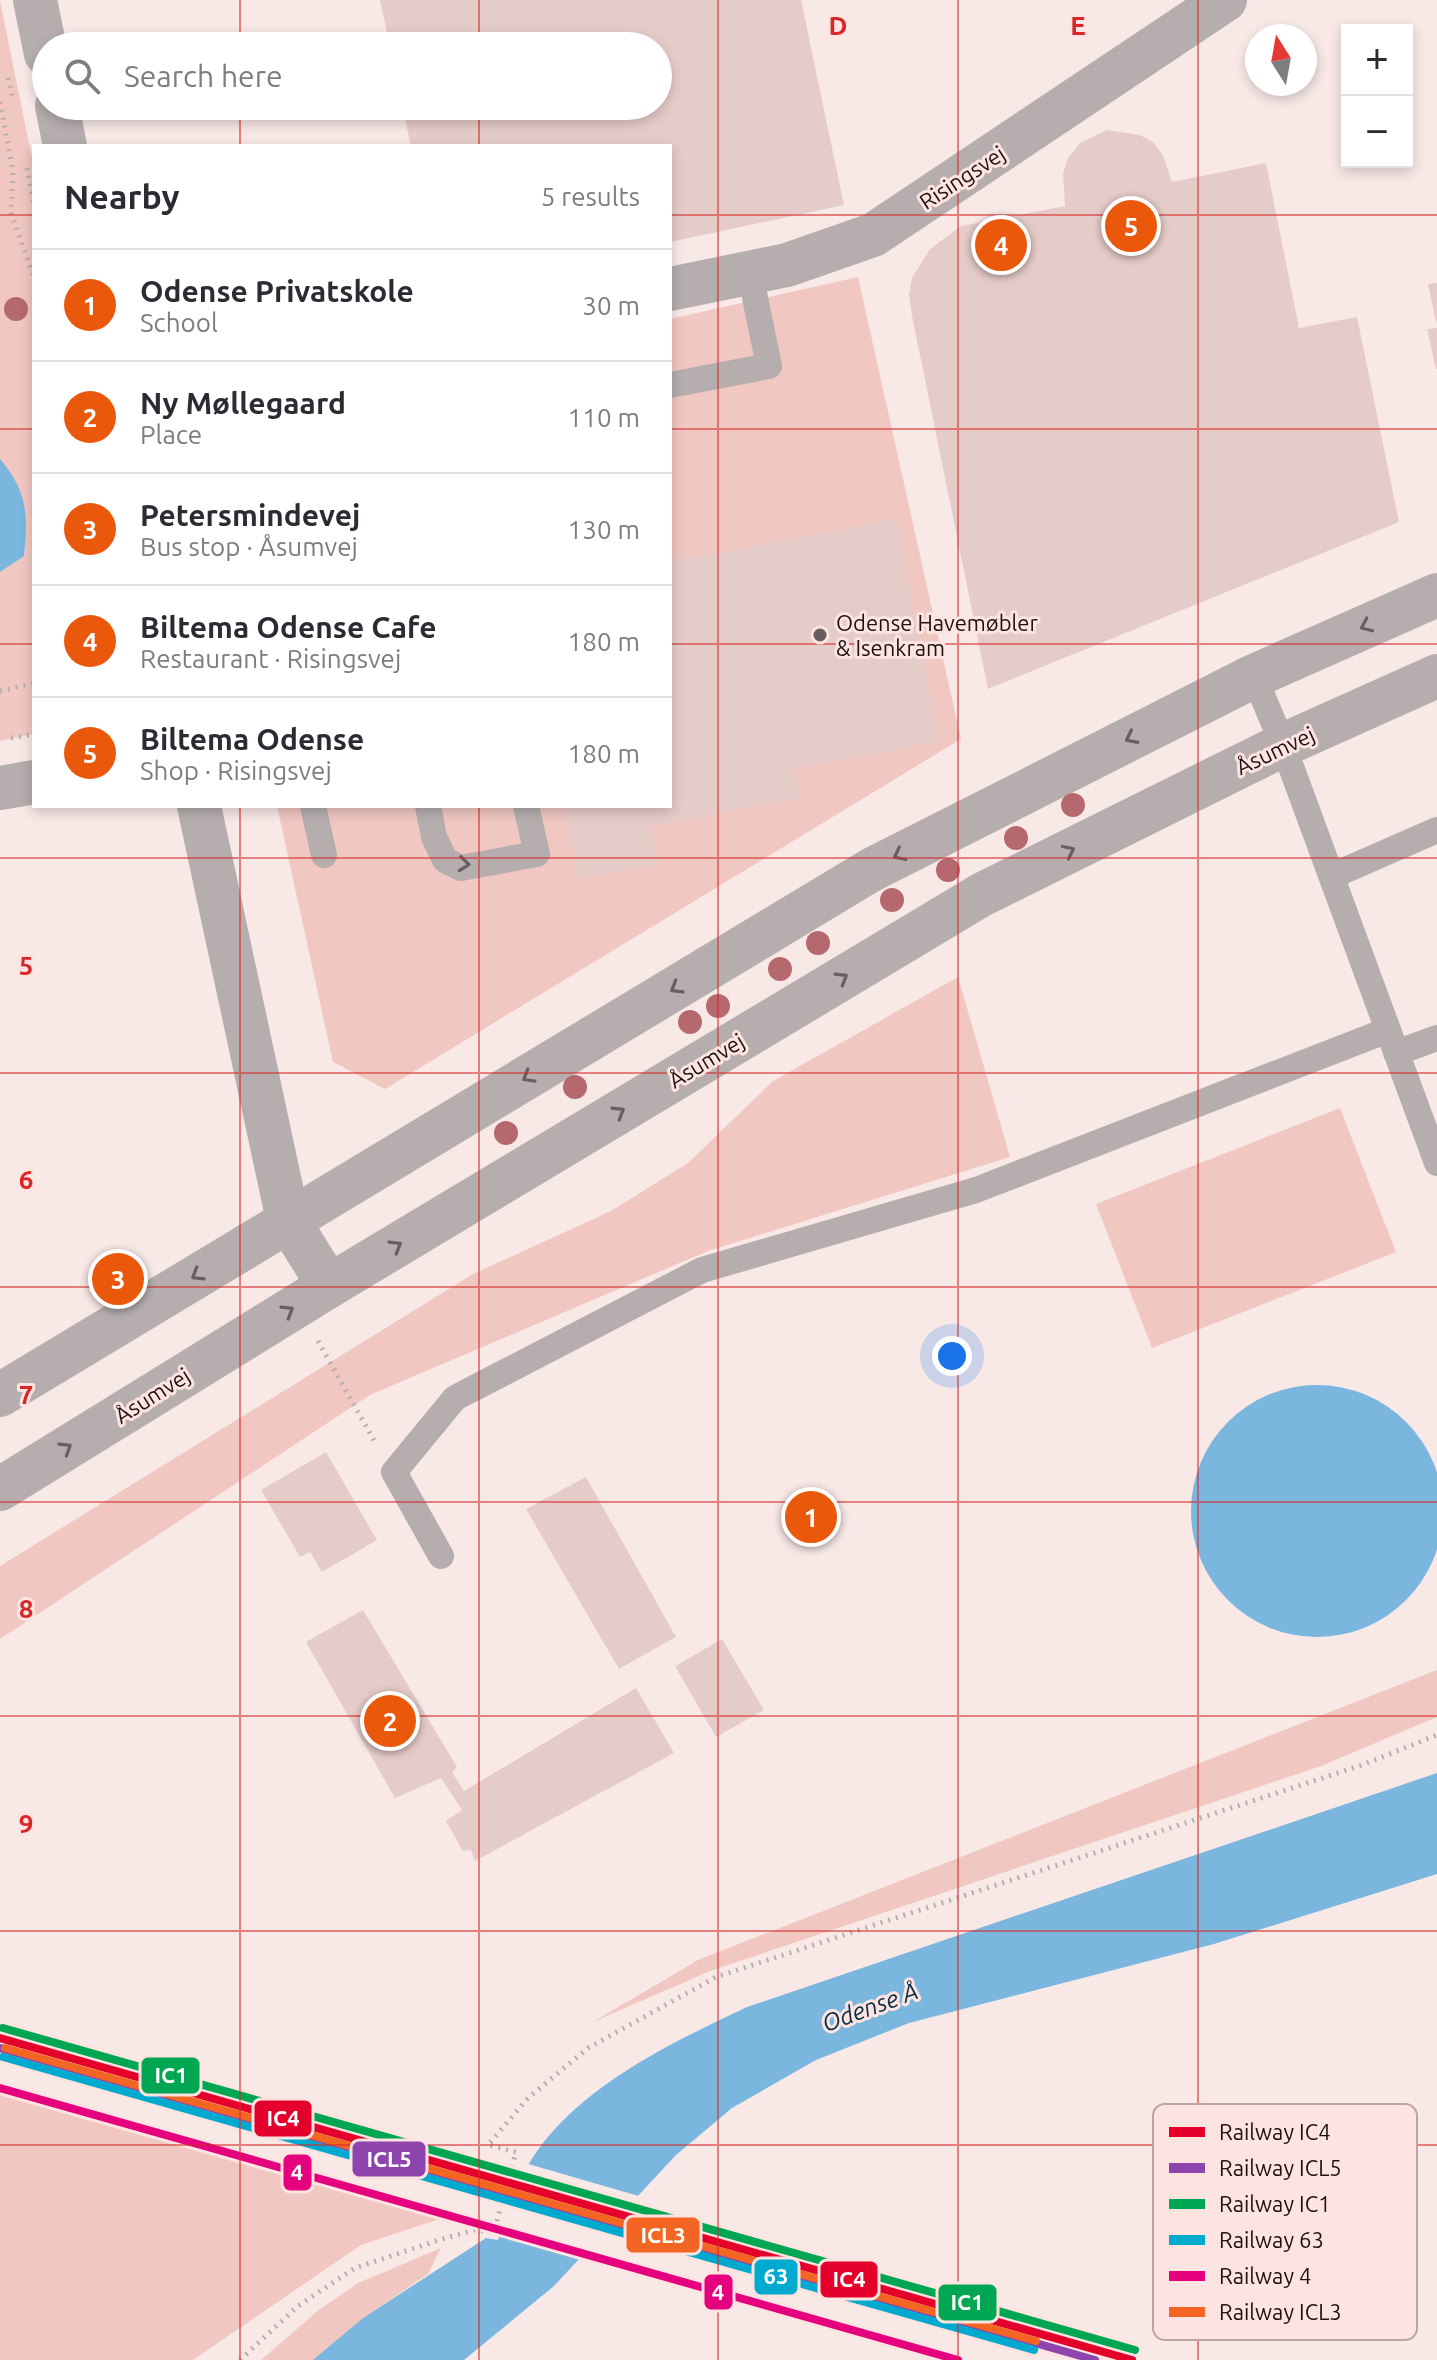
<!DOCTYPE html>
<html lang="en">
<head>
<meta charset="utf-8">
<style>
	:root { --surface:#fff; --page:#f7f7f7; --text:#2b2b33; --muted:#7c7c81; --line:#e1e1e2; --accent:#ea580c }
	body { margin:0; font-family:Ubuntu,sans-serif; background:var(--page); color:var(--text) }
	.controls { position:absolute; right:24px; top:24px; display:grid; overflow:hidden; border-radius:0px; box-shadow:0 4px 12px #0003 }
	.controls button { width:72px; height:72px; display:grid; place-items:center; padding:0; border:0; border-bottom:2px solid var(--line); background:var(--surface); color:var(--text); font:40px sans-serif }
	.compass { position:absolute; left:1245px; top:24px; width:72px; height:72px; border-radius:50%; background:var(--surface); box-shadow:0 4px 12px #0003; rotate:349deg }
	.you { position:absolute; left:952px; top:1356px; width:28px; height:28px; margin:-20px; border:6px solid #fff; border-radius:50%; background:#1a73e8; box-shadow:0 0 0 12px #1a73e833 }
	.badge { display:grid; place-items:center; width:52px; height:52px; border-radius:50%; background:var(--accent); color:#fff; font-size:26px; font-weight:700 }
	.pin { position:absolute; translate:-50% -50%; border:4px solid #fff; box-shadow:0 2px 8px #0006 }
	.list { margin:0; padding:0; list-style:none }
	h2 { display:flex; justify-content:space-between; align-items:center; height:104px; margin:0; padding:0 32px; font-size:34px }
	h2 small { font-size:26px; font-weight:400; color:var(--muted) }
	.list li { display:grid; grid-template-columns:52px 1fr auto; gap:24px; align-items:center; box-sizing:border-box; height:112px; padding:0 32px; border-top:2px solid var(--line) }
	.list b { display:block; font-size:30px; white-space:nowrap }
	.list p { margin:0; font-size:26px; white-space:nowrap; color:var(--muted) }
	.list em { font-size:26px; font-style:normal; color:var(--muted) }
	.icon { flex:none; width:44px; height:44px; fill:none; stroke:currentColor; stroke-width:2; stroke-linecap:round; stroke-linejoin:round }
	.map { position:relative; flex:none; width:1437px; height:2360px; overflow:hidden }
	.search { position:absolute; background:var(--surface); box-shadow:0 4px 12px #0003; left:32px; top:32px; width:640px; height:88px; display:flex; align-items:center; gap:20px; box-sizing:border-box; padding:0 28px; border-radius:44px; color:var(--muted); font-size:30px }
	.panel { position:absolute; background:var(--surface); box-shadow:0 4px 12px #0003; left:32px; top:144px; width:640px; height:664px; border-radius:0px }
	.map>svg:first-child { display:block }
	.green { fill:#f1c7c2 }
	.water { fill:#7bb6df }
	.pier { fill:#f8e9e7 }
	.building { fill:#e6ccc9 }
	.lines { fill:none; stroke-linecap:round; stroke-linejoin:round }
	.path { stroke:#b7afae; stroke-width:5; stroke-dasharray:2 6; stroke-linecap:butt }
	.service { stroke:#b6aeae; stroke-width:26 }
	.minor { stroke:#b6aeae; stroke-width:44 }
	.tertiary { stroke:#b6aeae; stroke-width:44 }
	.rail-1-casing { stroke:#fee4e1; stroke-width:14 }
	.rail-2-casing { stroke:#fee4e1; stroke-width:14 }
	.rail-3-casing { stroke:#fee4e1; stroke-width:14 }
	.rail-4-casing { stroke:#fee4e1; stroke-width:14 }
	.rail-5-casing { stroke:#fee4e1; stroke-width:14 }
	.rail-6-casing { stroke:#fee4e1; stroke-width:14 }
	.rail-1 { stroke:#e4002b; stroke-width:8 }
	.rail-2 { stroke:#8e44ad; stroke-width:8 }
	.rail-3 { stroke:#00a651; stroke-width:8 }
	.rail-4 { stroke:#00a9ce; stroke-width:8 }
	.rail-5 { stroke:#e5007d; stroke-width:8 }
	.rail-6 { stroke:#f26522; stroke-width:8 }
	.tree { fill:#b5696f }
	.oneway { stroke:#686060 }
	.grid { fill:none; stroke:#d62828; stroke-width:2; stroke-opacity:0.55 }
	.poi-dot { fill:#685d5c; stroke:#fee4e1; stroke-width:3 }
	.labels { text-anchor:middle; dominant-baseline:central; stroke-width:6; stroke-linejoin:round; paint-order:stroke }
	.street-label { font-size:22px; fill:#1b1211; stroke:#fee4e1 }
	.poi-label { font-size:22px; fill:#1b1211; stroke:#fee4e1; text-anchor:start }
	.water-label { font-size:24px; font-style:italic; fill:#062e46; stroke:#fee4e1 }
	.key { fill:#fee4e1; stroke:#baa5a3; stroke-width:2 }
	.key-label { font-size:22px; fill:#1b1211 }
	.grid-label { font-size:26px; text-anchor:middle; font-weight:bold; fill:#d62828; stroke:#fee4e1; stroke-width:6; stroke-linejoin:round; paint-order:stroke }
	.line-badge { stroke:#fee4e1; stroke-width:3 }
	.badge-label { font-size:22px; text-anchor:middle; font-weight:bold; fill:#fff }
</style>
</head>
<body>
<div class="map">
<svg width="1437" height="2360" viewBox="0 0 1437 2360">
	<rect width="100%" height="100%" fill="#f8e9e7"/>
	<path class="green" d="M 0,1 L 34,168 L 34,734 L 0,741 Z
		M 858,277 L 961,739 L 385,1089 L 333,1062 L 277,806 L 670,806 L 670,319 Z
		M 958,977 L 1010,1157 L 708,1251 L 370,1395 L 0,1639 L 0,1566 L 473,1274 L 611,1211 L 688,1163 L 773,1081 Z
		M 1340,1108 L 1396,1252 L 1152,1348 L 1096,1204 Z
		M 1437,1670 L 1437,1717 L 1321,1766 L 710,1971 L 593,2022 L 698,1960 Z
		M 0,2090 L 455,2214 L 361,2245 L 193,2360 L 0,2360 Z
		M 441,2248 L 428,2274 L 363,2318 L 314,2360 L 261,2360 L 320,2309 L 358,2283 Z"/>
	<path class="water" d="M 0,459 C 28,492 28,514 24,556 L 0,572 Z
		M1191 1511a126 126 0 1 1 252 0a126 126 0 1 1-252 0Z
		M 1437,1773 L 1437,1874 L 1214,1944 L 909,2023 L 816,2060 L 732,2108 L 676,2155 L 554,2286 L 464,2360 L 313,2360 L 363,2318 L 486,2238 L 498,2240 C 509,2212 518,2178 535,2154 C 582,2085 673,2042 747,2007 Z"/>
	<path class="pier" d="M 525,2163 L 642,2197 L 590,2254 L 499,2228 Z"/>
	<path class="building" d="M 380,0 L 801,0 L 844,205 L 670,242 L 670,146 L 411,146 L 402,106 L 658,106 L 658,46 L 390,46 Z
		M 1107,130 L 1140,135 L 1153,142 L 1163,155 L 1172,182 L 1266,163 L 1299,328 L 1357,317 L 1399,522 L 988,689 L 912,316 L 909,295 L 912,278 L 930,249 L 961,226 L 1065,206 L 1063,173 L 1068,158 L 1080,143 Z
		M 1437,283 L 1437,322 L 1436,322 L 1428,284 Z
		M 1437,328 L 1437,369 L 1436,369 L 1427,329 Z
		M 896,519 L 939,741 L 795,769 L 800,798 L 651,827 L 658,864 L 579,879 L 564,806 L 670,806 L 670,562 Z
		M 326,1452 L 377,1540 L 322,1572 L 310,1552 L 300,1557 L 261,1490 Z
		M 586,1477 L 676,1637 L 619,1669 L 526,1509 Z
		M 363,1610 L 457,1767 L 452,1772 L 464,1791 L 636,1688 L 674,1753 L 475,1861 L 471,1850 L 463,1851 L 446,1821 L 462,1810 L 441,1778 L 395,1798 L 306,1642 Z
		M 722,1639 L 764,1710 L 716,1737 L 675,1666 Z"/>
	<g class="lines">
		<path class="path" d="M 8,78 L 13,99
			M 0,102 L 13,171 L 11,213 L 34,277
			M 27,168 L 34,204
			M 0,691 L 34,683
			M 11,738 L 34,734
			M 318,1341 L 376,1444
			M 240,2360 L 298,2306 L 355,2268 L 442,2239 L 475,2230 L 494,2232 L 516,2152 L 488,2145 L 528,2098 L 588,2048 L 716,1977 L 1362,1765 L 1437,1735"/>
		<path class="service" d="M 670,385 L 769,366 L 750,273
			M 1254,676 L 1283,745 L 1437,1163
			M 313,806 L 324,855
			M 428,806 L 434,837 L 445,860 L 461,868 L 537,854 L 526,806
			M 1332,876 L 1437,830
			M 1396,1053 L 1437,1038
			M 441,1556 L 394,1472 L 455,1398 L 702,1270 L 976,1190 L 1388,1030"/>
		<path class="minor" d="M 35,0 L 46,54
			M 57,106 L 65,146
			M 670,289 L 787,265 L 873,235 L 1225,0
			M 0,788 L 34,782
			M 199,806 L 288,1220 L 329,1286"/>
		<path class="tertiary" d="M 0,1395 L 871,870 L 1254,676 L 1437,595
			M 0,1489 L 329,1286 L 981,895 L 1283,745 L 1437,676"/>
		<defs>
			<path id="rail-1" d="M 0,2038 L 1132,2360"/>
			<path id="rail-2" d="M 0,2048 L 1095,2360"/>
			<path id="rail-3" d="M 3,2028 L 1135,2350"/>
			<path id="rail-4" d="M 3,2057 L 1034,2350"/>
			<path id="rail-5" d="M 0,2088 L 958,2360"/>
			<path id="rail-6" d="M 5,2048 L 1036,2341"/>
		</defs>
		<use href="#rail-1" class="rail-1-casing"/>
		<use href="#rail-2" class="rail-2-casing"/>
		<use href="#rail-3" class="rail-3-casing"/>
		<use href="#rail-4" class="rail-4-casing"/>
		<use href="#rail-5" class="rail-5-casing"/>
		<use href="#rail-6" class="rail-6-casing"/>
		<use href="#rail-1" class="rail-1"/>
		<use href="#rail-2" class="rail-2"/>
		<use href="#rail-3" class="rail-3"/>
		<use href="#rail-4" class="rail-4"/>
		<use href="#rail-5" class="rail-5"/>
		<use href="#rail-6" class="rail-6"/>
	</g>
	<g class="tree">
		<circle cx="16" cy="309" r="12"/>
		<circle cx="1073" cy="805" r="12"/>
		<circle cx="1016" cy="838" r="12"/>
		<circle cx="948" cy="870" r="12"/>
		<circle cx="892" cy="900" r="12"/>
		<circle cx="818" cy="943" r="12"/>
		<circle cx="780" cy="969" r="12"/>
		<circle cx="718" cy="1006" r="12"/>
		<circle cx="690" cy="1022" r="12"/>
		<circle cx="575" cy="1087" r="12"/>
		<circle cx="506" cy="1133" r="12"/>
	</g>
	<defs><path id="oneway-chevron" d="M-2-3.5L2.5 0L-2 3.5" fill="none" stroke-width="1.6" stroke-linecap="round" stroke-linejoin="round" transform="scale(2)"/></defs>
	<g class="oneway">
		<use href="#oneway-chevron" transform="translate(1366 626) rotate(156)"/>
		<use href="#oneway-chevron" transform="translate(1131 738) rotate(153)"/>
		<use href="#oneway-chevron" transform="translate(1069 851) rotate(-26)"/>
		<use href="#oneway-chevron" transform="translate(899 855) rotate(153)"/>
		<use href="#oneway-chevron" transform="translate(464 864) rotate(6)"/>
		<use href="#oneway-chevron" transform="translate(842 978) rotate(-31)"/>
		<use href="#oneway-chevron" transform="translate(676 988) rotate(149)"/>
		<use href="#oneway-chevron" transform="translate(528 1077) rotate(150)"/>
		<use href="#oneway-chevron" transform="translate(619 1112) rotate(-31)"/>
		<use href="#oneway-chevron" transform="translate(396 1246) rotate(-31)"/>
		<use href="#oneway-chevron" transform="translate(197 1275) rotate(149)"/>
		<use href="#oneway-chevron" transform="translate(288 1311) rotate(-31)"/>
		<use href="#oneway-chevron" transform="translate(66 1448) rotate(-32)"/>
	</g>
	<path class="grid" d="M 240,0 L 240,46M 479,0 L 479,46M 718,0 L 718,2360M 958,0 L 958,2360M 1198,0 L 1198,2360M 240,106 L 240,146M 479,106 L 479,146M 0,215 L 34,215M 670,215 L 1437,215M 0,429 L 34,429M 670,429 L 1437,429M 0,644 L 34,644M 670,644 L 1437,644M 240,806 L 240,2360M 479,806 L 479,2360M 0,858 L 1437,858M 0,1073 L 1437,1073M 0,1287 L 1437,1287M 0,1502 L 1437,1502M 0,1716 L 1437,1716M 0,1931 L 1437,1931M 0,2145 L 1437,2145"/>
	<circle class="poi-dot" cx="820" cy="635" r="8"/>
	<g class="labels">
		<g class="street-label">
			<text transform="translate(962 177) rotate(-33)">Risingsvej</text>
			<text transform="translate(1275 750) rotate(-25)">Åsumvej</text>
			<text transform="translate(706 1060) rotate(-31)">Åsumvej</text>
			<text transform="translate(152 1395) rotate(-32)">Åsumvej</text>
		</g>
		<g class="poi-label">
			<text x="836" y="622">Odense Havemøbler<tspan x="836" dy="25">&amp; Isenkram</tspan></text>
		</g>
		<g class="water-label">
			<text transform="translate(870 2007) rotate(-20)">Odense Å</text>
		</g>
	</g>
	<rect x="1153" y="2104" width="264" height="236" rx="12" class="key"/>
	<rect x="1169" y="2127" width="36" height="10" fill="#e4002b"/>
	<rect x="1169" y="2163" width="36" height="10" fill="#8e44ad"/>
	<rect x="1169" y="2199" width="36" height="10" fill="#00a651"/>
	<rect x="1169" y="2235" width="36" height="10" fill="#00a9ce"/>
	<rect x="1169" y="2271" width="36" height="10" fill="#e5007d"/>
	<rect x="1169" y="2307" width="36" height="10" fill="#f26522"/>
	<g class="key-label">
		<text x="1219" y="2140">Railway IC4</text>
		<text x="1219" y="2176">Railway ICL5</text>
		<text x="1219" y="2212">Railway IC1</text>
		<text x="1219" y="2248">Railway 63</text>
		<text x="1219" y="2284">Railway 4</text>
		<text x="1219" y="2320">Railway ICL3</text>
	</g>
	<g class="grid-label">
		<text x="838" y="35">D</text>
		<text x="1078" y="35">E</text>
		<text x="26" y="975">5</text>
		<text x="26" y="1189">6</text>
		<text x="26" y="1404">7</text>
		<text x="26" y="1618">8</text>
		<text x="26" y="1833">9</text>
	</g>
	<g class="line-badge">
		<rect x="140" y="2056" width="61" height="39" rx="8" fill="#00a651"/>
		<rect x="253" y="2099" width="60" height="39" rx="8" fill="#e4002b"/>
		<rect x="351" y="2140" width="76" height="38" rx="8" fill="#8e44ad"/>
		<rect x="282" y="2153" width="31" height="39" rx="8" fill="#e5007d"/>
		<rect x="625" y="2216" width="76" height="38" rx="8" fill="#f26522"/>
		<rect x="753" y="2258" width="46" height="38" rx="8" fill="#00a9ce"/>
		<rect x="819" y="2260" width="60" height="39" rx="8" fill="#e4002b"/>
		<rect x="703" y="2273" width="31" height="38" rx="8" fill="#e5007d"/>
		<rect x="937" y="2283" width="61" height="39" rx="8" fill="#00a651"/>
	</g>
	<g class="badge-label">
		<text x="171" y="2083">IC1</text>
		<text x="283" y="2126">IC4</text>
		<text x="389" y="2167">ICL5</text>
		<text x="297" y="2180">4</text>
		<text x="663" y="2243">ICL3</text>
		<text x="776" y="2284">63</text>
		<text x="849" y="2287">IC4</text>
		<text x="718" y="2300">4</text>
		<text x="967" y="2310">IC1</text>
	</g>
</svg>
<div class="controls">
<button>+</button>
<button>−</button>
</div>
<svg class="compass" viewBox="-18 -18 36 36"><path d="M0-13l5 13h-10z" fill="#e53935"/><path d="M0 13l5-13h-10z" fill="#7c7c81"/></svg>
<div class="you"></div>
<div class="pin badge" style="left:811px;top:1517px">1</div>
<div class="pin badge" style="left:390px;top:1721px">2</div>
<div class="pin badge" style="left:118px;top:1279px">3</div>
<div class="pin badge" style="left:1001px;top:245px">4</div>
<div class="pin badge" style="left:1131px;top:226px">5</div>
<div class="search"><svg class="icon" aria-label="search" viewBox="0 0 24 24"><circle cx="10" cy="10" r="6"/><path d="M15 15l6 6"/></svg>Search here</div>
<section class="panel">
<h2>Nearby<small>5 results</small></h2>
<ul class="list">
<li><span class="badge">1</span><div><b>Odense Privatskole</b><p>School</p></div><em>30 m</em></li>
<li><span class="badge">2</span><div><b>Ny Møllegaard</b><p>Place</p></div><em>110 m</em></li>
<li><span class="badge">3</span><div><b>Petersmindevej</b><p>Bus stop · Åsumvej</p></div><em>130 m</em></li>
<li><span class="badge">4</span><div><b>Biltema Odense Cafe</b><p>Restaurant · Risingsvej</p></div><em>180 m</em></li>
<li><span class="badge">5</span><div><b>Biltema Odense</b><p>Shop · Risingsvej</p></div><em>180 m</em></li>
</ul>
</section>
</div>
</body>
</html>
